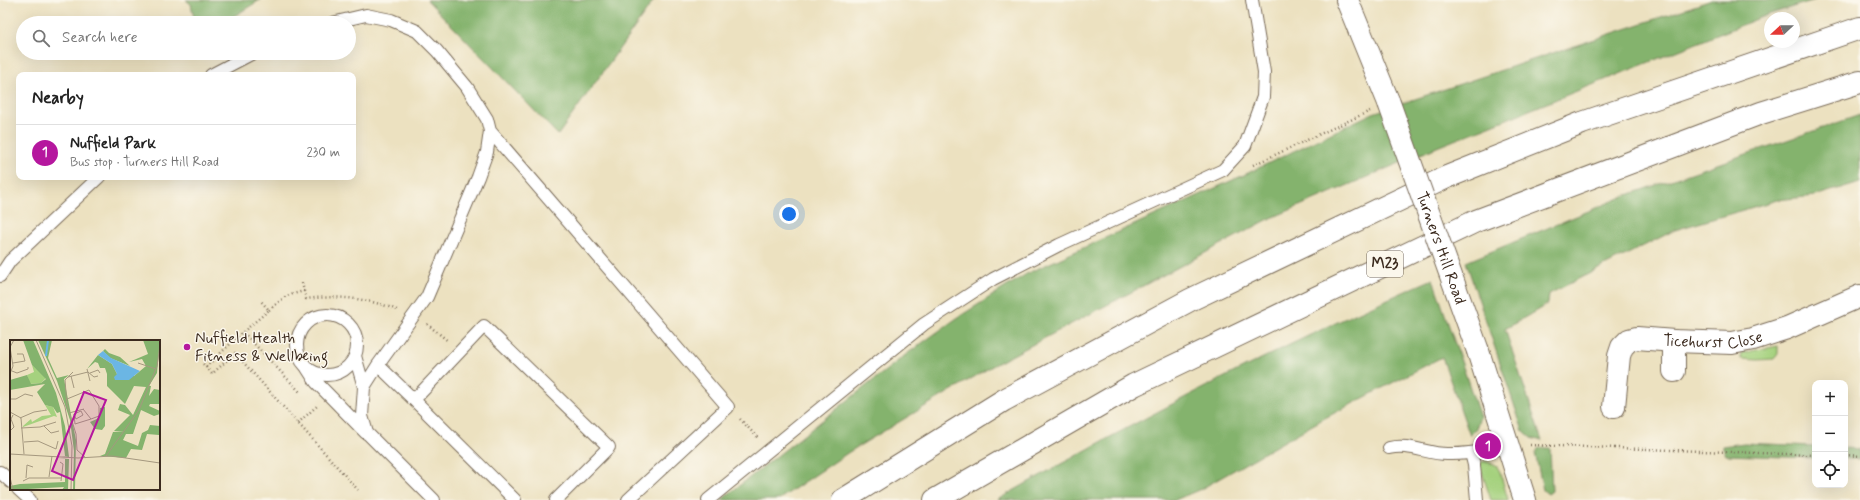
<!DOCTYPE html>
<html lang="en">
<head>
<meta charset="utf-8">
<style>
	:root { --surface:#fff; --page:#f6f6f6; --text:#222; --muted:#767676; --line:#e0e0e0; --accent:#b5179e }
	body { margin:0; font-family:Mynerve,sans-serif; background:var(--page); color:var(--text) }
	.controls { position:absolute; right:12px; bottom:12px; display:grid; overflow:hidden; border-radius:8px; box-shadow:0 4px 16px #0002 }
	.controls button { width:36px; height:36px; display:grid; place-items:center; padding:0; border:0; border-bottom:1px solid var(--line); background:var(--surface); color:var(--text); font:20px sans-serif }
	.compass { position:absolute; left:1764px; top:12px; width:36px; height:36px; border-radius:50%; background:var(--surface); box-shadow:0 4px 16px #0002; rotate:248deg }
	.you { position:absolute; left:789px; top:214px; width:14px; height:14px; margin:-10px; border:3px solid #fff; border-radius:50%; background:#1a73e8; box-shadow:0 0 0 6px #1a73e833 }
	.badge { display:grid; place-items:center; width:26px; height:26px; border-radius:50%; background:var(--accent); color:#fff; font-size:13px; font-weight:700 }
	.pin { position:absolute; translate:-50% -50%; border:2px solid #fff; box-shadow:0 1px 4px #0006 }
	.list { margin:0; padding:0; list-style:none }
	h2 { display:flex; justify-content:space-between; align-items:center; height:52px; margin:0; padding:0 16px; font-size:17px }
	h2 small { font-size:13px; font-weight:400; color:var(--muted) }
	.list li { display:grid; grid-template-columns:26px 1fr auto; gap:12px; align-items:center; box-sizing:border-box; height:56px; padding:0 16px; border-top:1px solid var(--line) }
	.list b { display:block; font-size:15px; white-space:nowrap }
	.list p { margin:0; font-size:13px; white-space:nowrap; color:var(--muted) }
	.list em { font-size:13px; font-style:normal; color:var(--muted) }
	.icon { flex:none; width:22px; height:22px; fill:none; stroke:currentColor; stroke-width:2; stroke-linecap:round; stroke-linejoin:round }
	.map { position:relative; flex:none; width:1860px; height:500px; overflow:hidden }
	.search { position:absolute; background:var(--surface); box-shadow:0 4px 16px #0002; left:16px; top:16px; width:340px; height:44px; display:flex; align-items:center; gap:10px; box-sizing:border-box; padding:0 14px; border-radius:22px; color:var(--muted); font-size:15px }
	.panel { position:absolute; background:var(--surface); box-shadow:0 4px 16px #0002; left:16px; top:72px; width:340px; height:108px; border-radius:8px }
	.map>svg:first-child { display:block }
	.green { fill:#a5d17e; stroke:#707e4e }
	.forest { fill:#84b36d; stroke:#606e46 }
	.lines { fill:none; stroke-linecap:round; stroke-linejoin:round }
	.lane-casing { stroke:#796a57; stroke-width:14 }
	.street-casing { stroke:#796a57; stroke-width:24 }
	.secondary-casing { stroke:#796a57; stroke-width:24 }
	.highway-casing { stroke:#796a57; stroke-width:24 }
	.path { stroke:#796a57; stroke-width:2.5; stroke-dasharray:1 3; stroke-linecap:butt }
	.lane { stroke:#fff; stroke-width:12 }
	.street { stroke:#fff; stroke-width:22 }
	.secondary { stroke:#fff; stroke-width:22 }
	.highway { stroke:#fff; stroke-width:22 }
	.secondary-bridge-casing { stroke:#796a57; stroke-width:24; stroke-linecap:butt }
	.secondary-bridge { stroke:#fff; stroke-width:22 }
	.poi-dot { fill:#b5179e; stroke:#fbf7ec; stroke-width:1.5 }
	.labels { text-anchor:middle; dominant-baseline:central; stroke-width:3; stroke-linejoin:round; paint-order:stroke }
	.shield { fill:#fbf7ec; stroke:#75685c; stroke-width:1 }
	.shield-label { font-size:15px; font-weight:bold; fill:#3b2a1e }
	.street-label { font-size:16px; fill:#3b2a1e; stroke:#fbf7ec }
	.poi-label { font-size:16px; fill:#3b2a1e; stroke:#fbf7ec; text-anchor:start }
	.inset-river { fill:none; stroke:#6bb6e4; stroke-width:2 }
	.inset-road { fill:none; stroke:#a5987f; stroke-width:1 }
	.view { fill:#b5179e; fill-opacity:0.15; stroke:#b5179e; stroke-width:2 }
	.inset-edge { fill:none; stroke:#3b2a1e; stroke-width:2 }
</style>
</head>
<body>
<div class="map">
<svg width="1860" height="500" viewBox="0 0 1860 500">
	<rect width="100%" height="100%" fill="#fbf7ec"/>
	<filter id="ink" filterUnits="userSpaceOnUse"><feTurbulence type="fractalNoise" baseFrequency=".025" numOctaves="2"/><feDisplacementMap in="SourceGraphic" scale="8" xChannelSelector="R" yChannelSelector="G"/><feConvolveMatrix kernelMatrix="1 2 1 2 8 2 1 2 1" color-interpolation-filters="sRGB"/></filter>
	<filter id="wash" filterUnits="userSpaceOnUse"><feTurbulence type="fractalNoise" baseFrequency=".012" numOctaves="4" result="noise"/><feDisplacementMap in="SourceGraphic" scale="16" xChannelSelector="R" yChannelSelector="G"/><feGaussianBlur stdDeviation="0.9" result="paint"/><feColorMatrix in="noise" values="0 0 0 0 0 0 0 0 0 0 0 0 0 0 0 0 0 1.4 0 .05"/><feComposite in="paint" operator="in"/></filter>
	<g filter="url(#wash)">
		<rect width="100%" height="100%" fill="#ece1c0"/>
		<path class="green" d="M 1778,346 L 1778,354 L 1774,359 L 1757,360 L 1741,359 L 1741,353 Z
			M 1485,461 L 1496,465 L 1500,472 L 1508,500 L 1491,500 L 1479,463 Z"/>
		<path class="forest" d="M 186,0 L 260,0 L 223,23 L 195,23 L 191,4 Z
			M 427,0 L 654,0 L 558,135 Z
			M 1712,0 L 1815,0 L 1767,15 L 1437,147 L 1269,219 L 994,365 L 849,452 L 778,500 L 721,500 L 908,353 L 957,318 L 1028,273 L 1246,174 L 1373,113 Z
			M 1860,115 L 1860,182 L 1815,196 L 1777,200 L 1675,230 L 1549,294 L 1548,304 L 1505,329 L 1542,441 L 1531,438 L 1523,431 L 1466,262 L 1627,195 Z
			M 1433,279 L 1480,417 L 1476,428 L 1470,436 L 1442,357 L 1323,419 L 1201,489 L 1175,500 L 997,500 C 1139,419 1283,344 1433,279 Z
			M 1744,443 L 1815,446 L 1815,458 L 1726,455 L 1722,446 Z
			M 1539,448 L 1550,448 L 1552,491 L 1548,494 L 1543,490 L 1535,453 Z
			M 1845,448 L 1860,449 L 1860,459 L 1845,459 Z"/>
	</g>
	<g filter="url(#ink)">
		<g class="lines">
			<defs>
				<path id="lane" d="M 332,23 L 366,15 L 391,20 L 417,31 L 437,51 L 467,87 L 487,119 L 490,131 L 487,152 L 478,177 L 427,297 L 378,365 L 364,387
					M 211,75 L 253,53
					M 490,131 L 728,407 L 628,500
					M 0,276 L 10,261 L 99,177
					M297 345a30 30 0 1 1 60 0a30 30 0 1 1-60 0Z
					M 355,356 L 364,387 L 362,416 L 367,433 L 434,500
					M 378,365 L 414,400
					M 307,368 L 316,382 L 366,433
					M 1389,448 C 1409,443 1427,454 1447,454 C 1468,455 1488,450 1509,447
					M 1471,453 L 1474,465 L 1477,500
					M 0,472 L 11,482
					M 18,489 L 30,500
					M 515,500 L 414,400 L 484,326 L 609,447 L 556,500
					M 708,500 L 924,324 L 993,279 L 1059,245 L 1223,170 L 1245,146 L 1263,97 L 1264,72 L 1252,0"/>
				<g id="street">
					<path d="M 1674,371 L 1674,341"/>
					<path id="s1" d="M 1614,407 L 1619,356 L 1622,347 L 1629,340 L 1637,338 L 1674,341 L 1732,343 L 1753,339 L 1787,328 L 1860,296"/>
				</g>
				<path id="secondary" d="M 1347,0 L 1389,103
					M 1478,351 L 1525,500"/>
				<path id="highway" d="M 843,500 L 1004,400 L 1190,300 L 1447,177 L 1582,123 L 1860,28
					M 935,500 L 1134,385 L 1476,221 L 1761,113 L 1860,82"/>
			</defs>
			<use href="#lane" class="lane-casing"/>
			<use href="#street" class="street-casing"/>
			<use href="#secondary" class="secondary-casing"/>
			<use href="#highway" class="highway-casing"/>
			<path class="path" d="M 1253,165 L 1370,111
				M 302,283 L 306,299 C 336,295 368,298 397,310
				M 269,310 L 286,296 L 304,291
				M 427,324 L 448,341
				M 243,332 L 269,310 L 260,300
				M 203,364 L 206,367 L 243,332 L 300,392
				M 206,367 L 212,374 L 235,353 L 358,490
				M 740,419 L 758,438
				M 298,423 L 317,406
				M 1530,445 L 1815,455
				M 1845,455 L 1860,456"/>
			<use href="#lane" class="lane"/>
			<use href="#street" class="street"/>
			<use href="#secondary" class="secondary"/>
			<use href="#highway" class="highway"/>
			<defs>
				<g id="secondary-bridge">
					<path id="s2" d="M 1389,103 L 1478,351"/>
				</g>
			</defs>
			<use href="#secondary-bridge" class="secondary-bridge-casing"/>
			<use href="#secondary-bridge" class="secondary-bridge"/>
		</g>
	</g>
	<circle class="poi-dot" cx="187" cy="347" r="4"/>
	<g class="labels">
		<rect class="shield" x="1367" y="251" width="36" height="26" rx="3"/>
		<g class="shield-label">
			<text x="1385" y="264">M23</text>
		</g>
		<g class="street-label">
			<text stroke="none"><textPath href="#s2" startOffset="154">Turners Hill Road</textPath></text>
			<text stroke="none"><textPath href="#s1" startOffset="155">Ticehurst Close</textPath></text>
		</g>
		<g class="poi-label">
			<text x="195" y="338">Nuffield Health<tspan x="195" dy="18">Fitness &amp; Wellbeing</tspan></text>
		</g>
	</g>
	<g transform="translate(10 340)">
		<rect width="150" height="150" fill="#ece1c0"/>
		<path d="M 22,25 L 36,38 L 31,43 L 20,44 L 17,35 L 24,32 ZM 35,65 L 43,67 L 47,77 L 44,76 L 13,87 L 13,83 L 13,86 L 21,79 L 22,82 L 32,76 L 41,75 Z" fill="#a5d17e"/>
		<path d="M 13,0 L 23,0 L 46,53 L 55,86 L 59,117 L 51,116 L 55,116 L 50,72 L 47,73 L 43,67 L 35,65 L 27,52 L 35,44 L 0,50 L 0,40 L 17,35 L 21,44 L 31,43 L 36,39 L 22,25 ZM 28,0 L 42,0 L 38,18 L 47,38 L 59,35 L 54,39 L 66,100 L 65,150 L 63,150 L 64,111 L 60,80 L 47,41 ZM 133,0 L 149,0 L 150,2 L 147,33 L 139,46 L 141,46 L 139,56 L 144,49 L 150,50 L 150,64 L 140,64 L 139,66 L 150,71 L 150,74 L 144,76 L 131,70 L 123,94 L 116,94 L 113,100 L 128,106 L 132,93 L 138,90 L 140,85 L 150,86 L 150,101 L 149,95 L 137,94 L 132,110 L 121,109 L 116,118 L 90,116 L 95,114 L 103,92 L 114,91 L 104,91 L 120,75 L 108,70 L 110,64 L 115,65 L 123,75 L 136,47 L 124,46 L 115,64 L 97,46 L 97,34 L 95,28 L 90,28 L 88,23 L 85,22 L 77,29 L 88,15 L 102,24 L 107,34 L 124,36 L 136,26 L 132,19 L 119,22 L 138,14 ZM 95,9 L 99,13 L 110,17 L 120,26 L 100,18 L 93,11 ZM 95,67 L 95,86 L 92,90 L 85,89 L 80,82 L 89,78 L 90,68 ZM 48,118 L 59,119 L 58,150 L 52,150 L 54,147 L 0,150 L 0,146 L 10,144 L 55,142 L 55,119 Z" fill="#84b36d"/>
		<path d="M 93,11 L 101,18 L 130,31 L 119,40 L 105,40 L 104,37 L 107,34 L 102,24 L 88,15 Z" fill="#6bb6e4"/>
		<path class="inset-river" d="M 36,16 L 38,0"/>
		<path class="inset-road" d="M 26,0 L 55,67 L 62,106 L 61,150M 3,23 L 15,21 L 13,14 L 7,14M 128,23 L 146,29M 77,29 L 80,41M 2,31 L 7,33 L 18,29 L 18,27M 63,32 L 55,40 L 57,65 L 66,94 L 67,110 L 76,118M 80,33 L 88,30 L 90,33M 0,34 L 3,26 L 0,7 L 4,0M 61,36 L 64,48M 58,37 L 78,32 L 84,37 L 88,36M 0,59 L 6,59 L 15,54 L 23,56M 57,59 L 79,50 L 89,66 L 89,76 L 81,79 L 73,69M 71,71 L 73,75 L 66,79 L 64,74 ZM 0,72 L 11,78 L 14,114M 59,73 L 74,69M 64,74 L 65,84 L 81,79M 10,78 L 24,72 L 37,70M 34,86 L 41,93 L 49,91M 11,88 L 30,87 L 46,82M 0,91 L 4,87 L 1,79 L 3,75M 14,102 L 28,101 L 46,109 L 48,101M 0,114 L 68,118 L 102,116 L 150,123M 96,116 L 129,70 L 147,26 L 150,5M 50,122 L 53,124 L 51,141M 0,137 L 3,150M 39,137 L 42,116M 16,138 L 17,125 L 23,127M 13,141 L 19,138 L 51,138"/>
		<path class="view" d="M 74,52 L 96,60 L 63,140 L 42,131 Z"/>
		<rect width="150" height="150" class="inset-edge"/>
	</g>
</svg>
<div class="controls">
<button>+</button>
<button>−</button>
<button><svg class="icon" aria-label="locate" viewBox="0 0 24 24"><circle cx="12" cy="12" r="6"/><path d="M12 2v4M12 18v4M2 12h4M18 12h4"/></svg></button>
</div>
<svg class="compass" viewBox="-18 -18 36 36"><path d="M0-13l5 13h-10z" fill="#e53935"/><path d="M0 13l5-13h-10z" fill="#767676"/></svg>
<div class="you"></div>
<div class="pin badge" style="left:1488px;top:446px">1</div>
<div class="search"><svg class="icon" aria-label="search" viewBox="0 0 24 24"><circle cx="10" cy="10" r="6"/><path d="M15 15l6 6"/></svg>Search here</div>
<section class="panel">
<h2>Nearby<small></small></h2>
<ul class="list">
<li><span class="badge">1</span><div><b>Nuffield Park</b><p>Bus stop · Turners Hill Road</p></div><em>230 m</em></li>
</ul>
</section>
</div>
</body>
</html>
